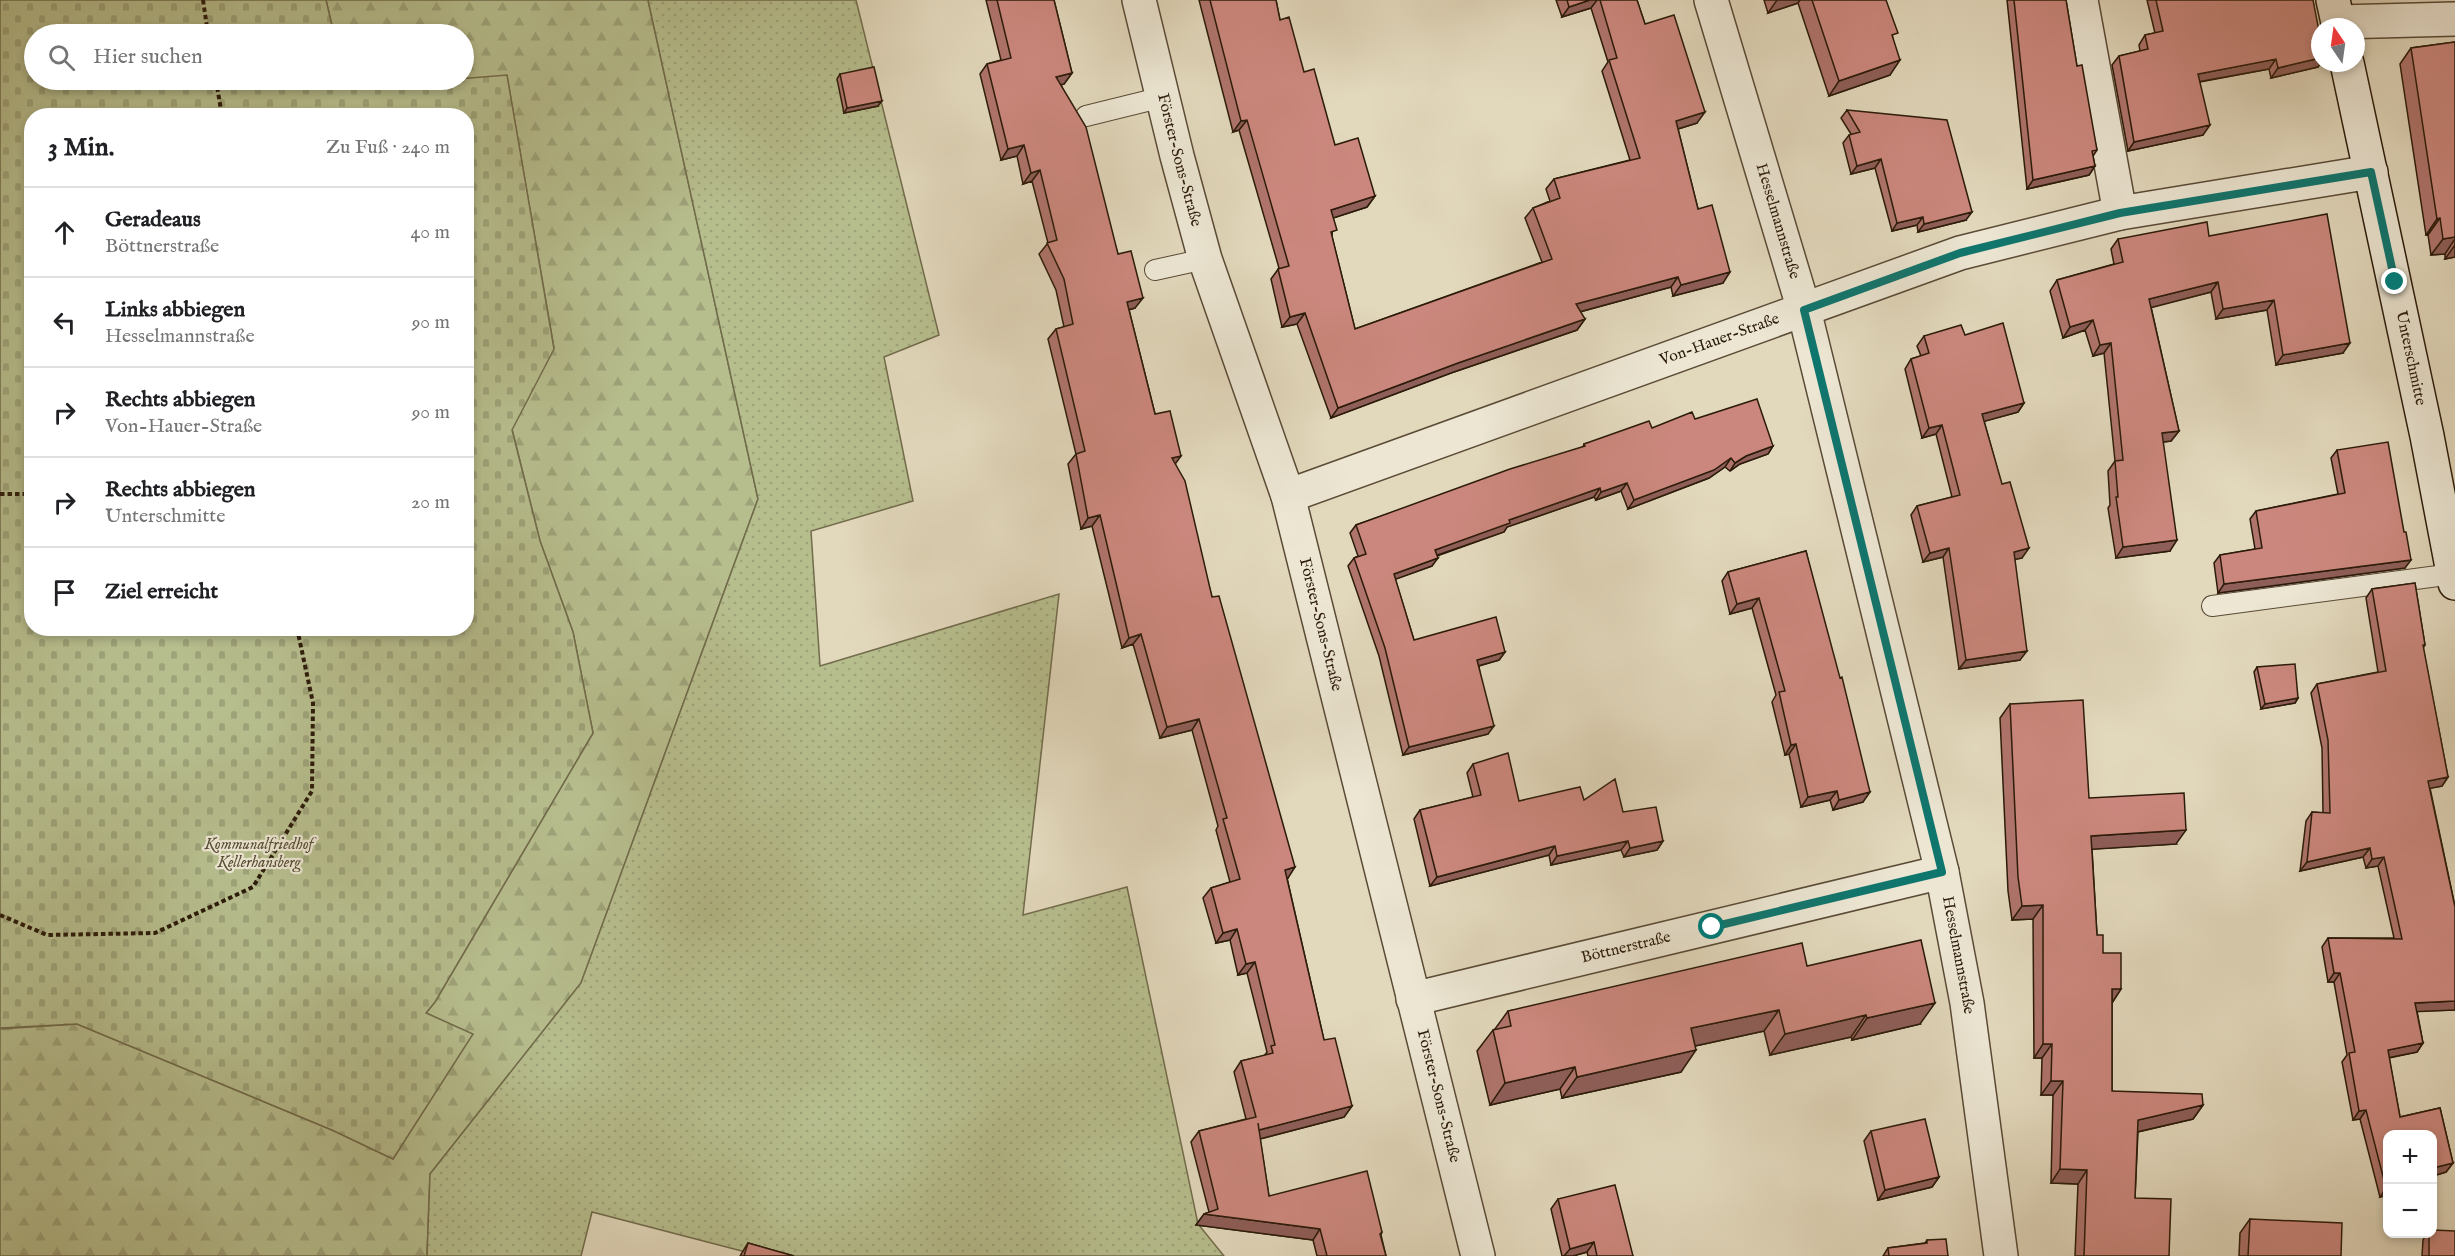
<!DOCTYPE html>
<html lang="de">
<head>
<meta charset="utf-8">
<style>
	:root { --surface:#fff; --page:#f6f6f6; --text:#202124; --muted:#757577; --line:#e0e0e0 }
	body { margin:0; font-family:"IM FELL English",serif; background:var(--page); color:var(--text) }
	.controls { position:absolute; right:18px; bottom:18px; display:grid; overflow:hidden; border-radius:12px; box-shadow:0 3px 9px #0003 }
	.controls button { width:54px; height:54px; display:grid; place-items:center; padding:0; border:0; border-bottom:2px solid var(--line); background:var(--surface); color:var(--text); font:30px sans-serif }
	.compass { position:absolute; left:2311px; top:18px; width:54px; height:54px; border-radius:50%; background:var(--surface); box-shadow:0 3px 9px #0003; rotate:347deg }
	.stop { position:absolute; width:18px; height:18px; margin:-14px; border:4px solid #0f766e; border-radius:50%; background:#fff }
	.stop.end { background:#0f766e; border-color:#fff; box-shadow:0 2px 6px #0008 }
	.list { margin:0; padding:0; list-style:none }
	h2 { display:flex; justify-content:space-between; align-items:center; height:78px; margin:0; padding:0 24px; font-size:26px }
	h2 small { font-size:20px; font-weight:400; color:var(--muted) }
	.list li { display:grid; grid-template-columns:39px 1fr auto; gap:18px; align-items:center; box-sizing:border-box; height:90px; padding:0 24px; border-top:2px solid var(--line) }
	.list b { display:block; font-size:22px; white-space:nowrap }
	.list p { margin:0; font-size:20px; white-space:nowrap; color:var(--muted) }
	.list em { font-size:20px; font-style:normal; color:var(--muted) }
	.icon { flex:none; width:33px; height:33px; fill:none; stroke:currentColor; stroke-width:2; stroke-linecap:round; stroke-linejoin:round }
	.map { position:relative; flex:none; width:2455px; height:1256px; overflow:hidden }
	.search { position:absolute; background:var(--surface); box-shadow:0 3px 9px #0003; left:24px; top:24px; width:450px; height:66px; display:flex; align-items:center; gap:15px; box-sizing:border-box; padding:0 21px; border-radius:33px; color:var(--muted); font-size:22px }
	.panel { position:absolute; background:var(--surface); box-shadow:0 3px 9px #0003; left:24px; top:108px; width:450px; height:528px; border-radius:24px }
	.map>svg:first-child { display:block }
	.forest { fill:url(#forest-firs); stroke:#726c4c; stroke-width:1.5 }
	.cemetery { fill:url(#cemetery-stones); stroke:#726c4c; stroke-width:1.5; fill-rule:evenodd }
	.garden { fill:url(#garden-dots); stroke:#726c4c; stroke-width:1.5 }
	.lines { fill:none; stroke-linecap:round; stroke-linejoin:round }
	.lane-casing { stroke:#5a4a36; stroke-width:22 }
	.street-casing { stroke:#5a4a36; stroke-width:36 }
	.secondary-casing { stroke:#2c1b0a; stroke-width:36 }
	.path { stroke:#2c1b0a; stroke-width:4; stroke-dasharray:4.5 3; stroke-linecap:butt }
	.lane { stroke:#ece6d3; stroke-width:20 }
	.street { stroke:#ece6d3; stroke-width:33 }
	.secondary { stroke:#ece6d3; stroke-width:33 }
	.wall { fill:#af746c; stroke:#2c1b0a; stroke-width:1.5 }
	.shaded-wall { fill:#8e5e58; stroke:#2c1b0a; stroke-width:1.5 }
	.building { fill:#cb877d; stroke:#2c1b0a; stroke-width:1.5 }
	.route { stroke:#0f766e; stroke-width:8 }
	.labels { text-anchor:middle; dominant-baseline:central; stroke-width:4.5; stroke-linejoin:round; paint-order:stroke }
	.street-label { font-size:16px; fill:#2c1b0a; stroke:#ece6d3 }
	.park-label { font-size:16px; font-style:italic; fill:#564c32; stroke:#ece6d3 }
</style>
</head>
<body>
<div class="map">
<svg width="2455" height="1256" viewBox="0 0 2455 1256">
	<defs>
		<pattern id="forest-firs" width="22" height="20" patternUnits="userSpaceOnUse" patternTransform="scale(1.5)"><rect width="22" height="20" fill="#b7be8e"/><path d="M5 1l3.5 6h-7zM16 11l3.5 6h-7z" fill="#9ea379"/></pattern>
		<pattern id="cemetery-stones" width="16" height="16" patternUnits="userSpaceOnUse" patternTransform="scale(1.5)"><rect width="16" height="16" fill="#b7be8e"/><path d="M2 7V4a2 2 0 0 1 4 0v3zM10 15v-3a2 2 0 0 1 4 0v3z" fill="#9ea379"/></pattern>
		<pattern id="garden-dots" width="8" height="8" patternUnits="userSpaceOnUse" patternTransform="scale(1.5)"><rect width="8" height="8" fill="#b7be8e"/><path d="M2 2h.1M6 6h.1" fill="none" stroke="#9ea379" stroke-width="1.8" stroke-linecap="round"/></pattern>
	</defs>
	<rect width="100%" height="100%" fill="#e2d8bc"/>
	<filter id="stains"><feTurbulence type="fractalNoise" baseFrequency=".00333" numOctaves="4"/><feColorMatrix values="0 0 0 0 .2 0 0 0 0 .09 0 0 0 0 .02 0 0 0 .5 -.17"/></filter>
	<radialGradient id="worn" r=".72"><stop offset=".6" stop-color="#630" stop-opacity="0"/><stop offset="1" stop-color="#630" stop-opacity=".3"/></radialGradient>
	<path class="forest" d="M 326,0 L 648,0 L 758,499 L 581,983 L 430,1174 L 427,1256 L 0,1256 L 0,1029 L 77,1024 L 332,1130 L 393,1159 L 472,1034 L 426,1013 L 435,1002 L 593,733 L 573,632 L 540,541 L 512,429 L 554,348 L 507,76 L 464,79 L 464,34 L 334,34 Z
		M 344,80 L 453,80 L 345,88 Z"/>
	<path class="cemetery" d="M 0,0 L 326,0 L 334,34 L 34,34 L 34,80 L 344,80 L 346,88 L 507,75 L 554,349 L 512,430 L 540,541 L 573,632 L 593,733 L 435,1002 L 426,1013 L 473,1034 L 393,1159 L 332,1130 L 77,1024 L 0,1028 ZM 32,116 L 466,116 L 466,628 L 32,628 Z"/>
	<path class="garden" d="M 648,0 L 856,0 L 939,335 L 884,357 L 913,501 L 811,531 L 820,666 L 1059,594 L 1023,915 L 1127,887 L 1198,1224 L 1224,1256 L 761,1256 L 592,1212 L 581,1256 L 427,1256 L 430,1174 L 581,983 L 758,499 Z"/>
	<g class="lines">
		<defs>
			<path id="lane" d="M 1086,116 L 1163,97
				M 1155,270 L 1205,259
				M 2212,606 L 2453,574"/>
			<g id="street">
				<path id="s1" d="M 1139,0 L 1177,156 L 1205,259 L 1288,496 L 1478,1256"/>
				<path id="s2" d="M 1711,0 L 1804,310 L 1942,872 L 1967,1003 L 2001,1256"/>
				<path d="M 2081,0 L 2120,213"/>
				<path d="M 2338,22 L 2455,19"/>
				<path id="s3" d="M 1288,496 L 1960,253 L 2120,213 L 2371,172"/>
				<path id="s4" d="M 1413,999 L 1942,872"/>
			</g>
			<g id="secondary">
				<path d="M 2333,0 L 2339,27"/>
				<path id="s5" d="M 2347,63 L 2427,436 L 2455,583"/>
			</g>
		</defs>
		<use href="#lane" class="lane-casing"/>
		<use href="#street" class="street-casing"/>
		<use href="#secondary" class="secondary-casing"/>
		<path class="path" d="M 203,0 L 208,34
			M 216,80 L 222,116
			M 0,494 L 32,494
			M 0,915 L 47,935 L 155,933 L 253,887 L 312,791 L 313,703 L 297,628"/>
		<use href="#lane" class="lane"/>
		<use href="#street" class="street"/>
		<use href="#secondary" class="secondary"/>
	</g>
	<path class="wall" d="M 986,0 L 1054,0 L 1072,73 L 1064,84 L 1061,84 L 1118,254 L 1135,308 L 1129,310 L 1155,414 L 1175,463 L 1212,597 L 1288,878 L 1287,878 L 1324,1040 L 1352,1106 L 1344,1117 L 1260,1139 L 1269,1196 L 1382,1232 L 1381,1235 L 1386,1256 L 1317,1256 L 1313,1240 L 1196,1225 L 1204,1214 L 1209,1212 L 1191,1142 L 1199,1131 L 1246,1119 L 1234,1072 L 1241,1061 L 1264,1056 L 1267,1052 L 1247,973 L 1238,975 L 1230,940 L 1216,943 L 1203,898 L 1211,888 L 1230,882 L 1216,830 L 1218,826 L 1192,730 L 1160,738 L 1133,644 L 1122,648 L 1092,526 L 1081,529 L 1068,464 L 1076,454 L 1048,339 L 1056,329 L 1064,327 L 1056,290 L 1039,254 L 1048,243 L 1032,181 L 1023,184 L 1017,156 L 1001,160 L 980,74 L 987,64 L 1001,60 Z
		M 1199,0 L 1276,0 L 1280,20 L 1304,72 L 1335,145 L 1375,196 L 1367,207 L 1333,218 L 1332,237 L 1355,329 L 1542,262 L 1525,218 L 1533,208 L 1550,201 L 1546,189 L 1554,179 L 1630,160 L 1602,71 L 1608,62 L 1591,8 L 1562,17 L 1556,0 L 1637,0 L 1645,24 L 1697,123 L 1678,129 L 1698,209 L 1723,283 L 1673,296 L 1671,287 L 1580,312 L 1585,319 L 1577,330 L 1451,373 L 1331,418 L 1297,324 L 1282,327 L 1271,279 L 1279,268 L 1239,130 L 1233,132 Z
		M 1764,0 L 1886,0 L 1893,39 L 1890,75 L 1829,96 L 1798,3 L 1768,13 Z
		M 2007,0 L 2066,0 L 2077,66 L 2097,150 L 2093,156 L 2095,166 L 2089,175 L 2027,189 Z
		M 2147,0 L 2313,0 L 2318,67 L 2271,78 L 2269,69 L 2200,82 L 2203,135 L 2128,151 L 2112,65 L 2119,56 L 2140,51 L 2139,45 L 2145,35 L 2155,33 Z
		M 2455,42 L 2455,257 L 2445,259 L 2445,254 L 2431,255 L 2428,235 L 2426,235 L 2400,64 L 2411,48 Z
		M 840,74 L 878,106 L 844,113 L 837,79 Z
		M 1847,110 L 1966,220 L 1918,232 L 1917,225 L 1892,231 L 1875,168 L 1851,174 L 1843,143 L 1849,135 L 1851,134 L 1841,118 Z
		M 2209,236 L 2343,353 L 2276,365 L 2267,310 L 2216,319 L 2211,292 L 2151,307 L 2179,431 L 2171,441 L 2163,442 L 2170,551 L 2116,558 L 2108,508 L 2110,505 L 2108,471 L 2115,461 L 2104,353 L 2093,356 L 2085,330 L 2063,338 L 2050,291 L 2057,280 L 2114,264 L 2111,249 L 2118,239 Z
		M 1965,335 L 2024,403 L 2018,412 L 1984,421 L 2022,558 L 2015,559 L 2020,660 L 1959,669 L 1943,557 L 1923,562 L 1911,515 L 1917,506 L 1952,497 L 1936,434 L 1922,438 L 1905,369 L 1911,359 L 1921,356 L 1917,346 L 1924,336 Z
		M 1695,419 L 1773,446 L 1768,454 L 1740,464 L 1730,471 L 1725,467 L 1709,478 L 1628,509 L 1621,491 L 1596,500 L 1594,497 L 1507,527 L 1504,532 L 1437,556 L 1432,566 L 1395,579 L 1414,640 L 1505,652 L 1499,660 L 1479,666 L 1488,734 L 1403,755 L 1379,656 L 1348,566 L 1354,558 L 1358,556 L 1350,533 L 1356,525 L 1583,447 L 1584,444 Z
		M 2337,450 L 2405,568 L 2218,593 L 2214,563 L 2220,555 L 2255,549 L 2250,519 L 2256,511 L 2338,494 L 2331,458 Z
		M 1806,551 L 1863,802 L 1833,810 L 1830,800 L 1801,807 L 1789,754 L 1785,755 L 1772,702 L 1776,695 L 1752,608 L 1730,614 L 1722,581 L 1728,572 Z
		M 2415,583 L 2425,645 L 2423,648 L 2448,777 L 2442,786 L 2430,788 L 2455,906 L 2455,1010 L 2417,1011 L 2423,1043 L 2417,1052 L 2389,1058 L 2400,1117 L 2440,1108 L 2453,1163 L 2446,1172 L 2433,1176 L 2433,1134 L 2388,1134 L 2388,1195 L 2380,1197 L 2360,1119 L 2353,1120 L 2342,1062 L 2347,1055 L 2334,982 L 2328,982 L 2322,947 L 2328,938 L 2394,938 L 2378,866 L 2366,868 L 2363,857 L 2300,871 L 2306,821 L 2312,812 L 2323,813 L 2322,748 L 2311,693 L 2317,684 L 2378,672 L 2366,598 L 2372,589 Z
		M 2257,667 L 2298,698 L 2295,703 L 2261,709 L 2254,672 Z
		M 2010,704 L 2089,798 L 2176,844 L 2092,849 L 2097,935 L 2103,953 L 2121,989 L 2112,1003 L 2112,1091 L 2203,1105 L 2193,1119 L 2138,1132 L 2135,1198 L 2169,1256 L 2075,1256 L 2078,1184 L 2051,1183 L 2053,1095 L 2041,1095 L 2042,1058 L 2034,1058 L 2033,919 L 2012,920 L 2008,891 L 2000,718 Z
		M 1473,764 L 1519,801 L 1584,800 L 1623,812 L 1663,841 L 1657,850 L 1624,857 L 1621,850 L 1551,865 L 1549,855 L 1430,886 L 1414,819 L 1420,810 L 1473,797 L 1467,773 Z
		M 1807,966 L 1920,1024 L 1852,1040 L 1851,1037 L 1770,1055 L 1764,1031 L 1695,1046 L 1681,1072 L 1562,1098 L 1560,1089 L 1490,1105 L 1477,1051 L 1493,1030 L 1495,1029 L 1508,1011 Z
		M 1871,1131 L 1939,1177 L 1932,1187 L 1878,1200 L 1864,1141 Z
		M 1558,1199 L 1633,1256 L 1588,1256 L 1587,1252 L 1573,1256 L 1562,1256 L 1551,1209 Z
		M 2250,1219 L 2341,1256 L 2239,1256 L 2240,1233 Z
		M 2427,1233 L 2433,1233 L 2455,1256 L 2422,1256 L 2423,1240 Z
		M 1927,1240 L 1948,1256 L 1883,1256 L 1888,1248 L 1925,1243 Z
		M 748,1243 L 794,1256 L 740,1256 Z"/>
	<path class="shaded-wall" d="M 1590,0 L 1597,0 L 1591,8 L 1562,17 L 1569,7 Z
		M 1777,0 L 1800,0 L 1798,3 L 1768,13 Z
		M 2320,58 L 2321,63 L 2318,67 L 2271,78 L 2278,68 Z
		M 2276,59 L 2269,69 L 2192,83 L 2198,74 Z
		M 1900,60 L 1890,75 L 1829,96 L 1839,81 Z
		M 1072,73 L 1064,84 L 1049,87 L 1056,77 Z
		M 882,101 L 878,106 L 844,113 L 847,108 Z
		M 1705,112 L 1697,123 L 1668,132 L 1676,121 Z
		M 1247,120 L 1239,130 L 1233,132 L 1241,121 Z
		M 2210,125 L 2203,135 L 2128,151 L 2134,142 Z
		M 1024,145 L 1017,156 L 1001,160 L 1008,149 Z
		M 1881,159 L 1875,168 L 1851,174 L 1857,166 Z
		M 2095,166 L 2089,175 L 2027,189 L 2033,180 Z
		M 1040,170 L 1032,181 L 1023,184 L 1031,173 Z
		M 1375,196 L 1367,207 L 1324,221 L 1331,210 Z
		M 1972,212 L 1966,220 L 1918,232 L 1924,224 Z
		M 1923,217 L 1917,225 L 1892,231 L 1897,223 Z
		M 2440,218 L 2428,235 L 2426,235 L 2437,219 Z
		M 2455,237 L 2455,239 L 2445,254 L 2431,255 L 2443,239 Z
		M 2455,245 L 2455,257 L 2445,259 Z
		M 1730,272 L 1723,283 L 1673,296 L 1681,285 Z
		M 1678,277 L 1671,287 L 1568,315 L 1576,304 Z
		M 2218,282 L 2211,292 L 2142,310 L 2149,299 Z
		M 1143,298 L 1135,308 L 1120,312 L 1127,302 Z
		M 2274,300 L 2267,310 L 2216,319 L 2223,309 Z
		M 1305,313 L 1297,324 L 1282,327 L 1290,317 Z
		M 1585,319 L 1577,330 L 1451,373 L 1331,418 L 1338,408 L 1458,363 Z
		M 2093,320 L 2085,330 L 2063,338 L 2070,327 Z
		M 2111,343 L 2104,353 L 2093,356 L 2100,345 Z
		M 2350,343 L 2343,353 L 2276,365 L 2283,355 Z
		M 2024,403 L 2018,412 L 1975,424 L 1982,414 Z
		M 1942,425 L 1936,434 L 1922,438 L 1929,428 Z
		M 2179,431 L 2171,441 L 2155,443 L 2162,433 Z
		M 1773,446 L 1768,454 L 1740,464 L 1730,471 L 1735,463 L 1746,456 Z
		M 1181,456 L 1173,467 L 1172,458 Z
		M 1731,458 L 1725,467 L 1709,478 L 1628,509 L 1634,500 Z
		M 1627,483 L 1621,491 L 1596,500 L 1601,492 Z
		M 1600,488 L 1594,497 L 1507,527 L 1504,532 L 1429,558 L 1435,550 L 1509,520 Z
		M 1100,515 L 1092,526 L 1081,529 L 1088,518 Z
		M 2177,540 L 2170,551 L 2116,558 L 2123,547 Z
		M 1949,548 L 1943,557 L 1923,562 L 1930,553 Z
		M 2029,548 L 2022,558 L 2007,561 L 2014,552 Z
		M 1438,558 L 1432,566 L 1388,582 L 1394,574 Z
		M 2411,560 L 2405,568 L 2218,593 L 2224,584 Z
		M 1759,598 L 1752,608 L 1730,614 L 1737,604 Z
		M 1141,634 L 1133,644 L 1122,648 L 1129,638 Z
		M 2027,651 L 2020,660 L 1959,669 L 1966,660 Z
		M 1505,652 L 1499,660 L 1471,668 L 1477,660 Z
		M 2298,698 L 2295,703 L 2261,709 L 2265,704 Z
		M 1199,719 L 1192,730 L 1160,738 L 1167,727 Z
		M 1494,726 L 1488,734 L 1403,755 L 1409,747 Z
		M 1796,744 L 1789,754 L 1785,755 L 1791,745 Z
		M 2448,777 L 2442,786 L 2422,790 L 2428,781 Z
		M 1837,791 L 1830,800 L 1801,807 L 1808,797 Z
		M 1870,792 L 1863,802 L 1833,810 L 1839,800 Z
		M 2186,830 L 2176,844 L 2081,850 L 2091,836 Z
		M 1628,841 L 1621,850 L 1551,865 L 1557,856 Z
		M 1663,841 L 1657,850 L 1624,857 L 1630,848 Z
		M 1555,846 L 1549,855 L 1430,886 L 1437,877 Z
		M 2370,848 L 2363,857 L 2300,871 L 2307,862 Z
		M 2384,857 L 2378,866 L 2366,868 L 2372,859 Z
		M 1295,867 L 1288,878 L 1277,881 L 1285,870 Z
		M 2043,905 L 2033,919 L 2012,920 L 2022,906 Z
		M 1237,929 L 1230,940 L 1216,943 L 1223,933 Z
		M 1255,962 L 1247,973 L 1238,975 L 1246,964 Z
		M 2334,973 L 2340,973 L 2334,982 L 2328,982 Z
		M 2112,989 L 2121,989 L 2112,1003 Z
		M 2455,1001 L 2455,1010 L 2409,1012 L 2415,1003 Z
		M 1935,1003 L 1920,1024 L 1852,1040 L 1867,1018 Z
		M 1779,1010 L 1764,1031 L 1676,1050 L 1691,1028 Z
		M 1866,1015 L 1851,1037 L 1770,1055 L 1785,1034 Z
		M 2423,1043 L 2417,1052 L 2382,1059 L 2388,1050 Z
		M 2043,1044 L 2052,1044 L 2042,1058 L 2034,1058 Z
		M 1696,1050 L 1681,1072 L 1562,1098 L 1577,1077 Z
		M 1575,1067 L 1560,1089 L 1490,1105 L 1505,1083 Z
		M 2051,1081 L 2063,1081 L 2053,1095 L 2041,1095 Z
		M 2203,1105 L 2193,1119 L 2128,1134 L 2138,1120 Z
		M 1352,1106 L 1344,1117 L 1252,1141 L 1259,1130 Z
		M 2366,1110 L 2360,1119 L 2353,1120 L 2359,1111 Z
		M 2453,1163 L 2446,1172 L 2433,1176 L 2433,1168 Z
		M 2060,1169 L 2087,1170 L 2078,1184 L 2051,1183 Z
		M 1939,1177 L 1932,1187 L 1878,1200 L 1885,1190 Z
		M 2386,1188 L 2388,1188 L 2388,1195 L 2380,1197 Z
		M 1204,1214 L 1320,1229 L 1313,1240 L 1196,1225 Z
		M 1594,1242 L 1587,1252 L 1573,1256 L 1564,1256 L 1570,1249 Z"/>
	<path class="building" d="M 997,0 L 1054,0 L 1072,73 L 1056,77 L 1086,127 L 1118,254 L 1131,251 L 1143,298 L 1127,302 L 1155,414 L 1170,411 L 1181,456 L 1172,458 L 1185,481 L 1212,597 L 1219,596 L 1295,867 L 1285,870 L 1324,1040 L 1335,1038 L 1352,1106 L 1259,1130 L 1258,1123 L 1269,1196 L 1367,1171 L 1382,1232 L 1380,1234 L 1386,1256 L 1327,1256 L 1320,1229 L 1204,1214 L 1218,1209 L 1199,1131 L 1256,1117 L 1241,1061 L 1273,1053 L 1271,1046 L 1275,1045 L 1255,962 L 1246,964 L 1237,929 L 1223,933 L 1211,888 L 1240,879 L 1223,819 L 1227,818 L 1199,719 L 1167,727 L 1141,634 L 1129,638 L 1100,515 L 1088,518 L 1076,454 L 1085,451 L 1056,329 L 1073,324 L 1064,279 L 1047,243 L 1057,240 L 1040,170 L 1031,173 L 1024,145 L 1008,149 L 987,64 L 1011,58 Z
		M 1210,0 L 1276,0 L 1280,20 L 1289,17 L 1304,72 L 1314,69 L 1335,145 L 1358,138 L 1375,196 L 1331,210 L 1337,230 L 1331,232 L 1355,329 L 1552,259 L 1533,208 L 1560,198 L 1554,179 L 1640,158 L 1609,60 L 1617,58 L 1600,0 L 1637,0 L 1645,24 L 1674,15 L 1705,112 L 1676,121 L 1698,209 L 1712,205 L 1730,272 L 1681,285 L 1678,277 L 1576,304 L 1585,319 L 1458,363 L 1338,408 L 1305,313 L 1290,317 L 1278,269 L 1289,266 L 1247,120 L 1241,121 Z
		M 1567,0 L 1590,0 L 1569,7 Z
		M 1812,0 L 1886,0 L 1898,33 L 1892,35 L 1900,60 L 1839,81 Z
		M 2014,0 L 2066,0 L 2077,66 L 2082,65 L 2097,150 L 2092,151 L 2095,166 L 2033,180 Z
		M 2156,0 L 2313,0 L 2320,36 L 2320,58 L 2278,68 L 2276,59 L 2198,74 L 2210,125 L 2134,142 L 2119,56 L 2148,49 L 2145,35 L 2163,31 Z
		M 2455,42 L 2455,237 L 2443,239 L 2440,218 L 2437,219 L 2411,48 Z
		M 874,67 L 882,101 L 847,108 L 840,74 Z
		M 1847,110 L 1947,120 L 1972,212 L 1924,224 L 1923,217 L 1897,223 L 1881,159 L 1857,166 L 1849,135 L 1860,132 Z
		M 2327,214 L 2350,343 L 2283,355 L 2274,300 L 2223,309 L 2218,282 L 2149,299 L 2179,431 L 2162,433 L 2177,540 L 2123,547 L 2116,497 L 2118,497 L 2115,461 L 2123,460 L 2111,343 L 2100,345 L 2093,320 L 2070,327 L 2057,280 L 2123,262 L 2118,239 L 2207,222 L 2209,236 Z
		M 2003,323 L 2024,403 L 1982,414 L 2002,484 L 2010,482 L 2029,548 L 2014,552 L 2027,651 L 1966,660 L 1949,548 L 1930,553 L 1917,506 L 1960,495 L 1942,425 L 1929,428 L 1911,359 L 1929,353 L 1924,336 L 1961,325 L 1965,335 Z
		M 1757,399 L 1773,446 L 1746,456 L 1735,463 L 1731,458 L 1714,470 L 1634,500 L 1627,483 L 1601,492 L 1600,488 L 1509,520 L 1510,523 L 1435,550 L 1438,558 L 1394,574 L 1414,640 L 1496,617 L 1505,652 L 1477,660 L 1494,726 L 1409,747 L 1385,648 L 1354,558 L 1366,554 L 1356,525 L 1510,469 L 1585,446 L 1584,444 L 1649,421 L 1652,428 L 1692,412 L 1695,419 Z
		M 2388,442 L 2404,532 L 2406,532 L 2411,560 L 2224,584 L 2220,555 L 2262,548 L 2256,511 L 2345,493 L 2337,450 Z
		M 1806,551 L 1840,678 L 1842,677 L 1870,792 L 1839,800 L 1837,791 L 1808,797 L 1796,744 L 1791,745 L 1779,692 L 1785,691 L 1759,598 L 1737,604 L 1728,572 Z
		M 2415,583 L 2425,645 L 2423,645 L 2448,777 L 2428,781 L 2455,907 L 2455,1001 L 2415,1003 L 2423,1043 L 2388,1050 L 2400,1117 L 2440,1108 L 2453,1163 L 2433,1168 L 2433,1134 L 2388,1134 L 2388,1188 L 2386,1188 L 2366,1110 L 2359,1111 L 2349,1053 L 2355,1052 L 2340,973 L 2334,973 L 2328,938 L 2402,939 L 2384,857 L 2372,859 L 2370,848 L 2307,862 L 2312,812 L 2330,813 L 2328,740 L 2317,684 L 2386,671 L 2372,589 Z
		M 2295,664 L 2298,698 L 2265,704 L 2257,667 Z
		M 2083,700 L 2089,798 L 2184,793 L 2186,830 L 2091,836 L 2097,935 L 2103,935 L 2103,953 L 2121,953 L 2121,989 L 2112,989 L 2112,1091 L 2202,1094 L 2203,1105 L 2138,1120 L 2135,1198 L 2171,1199 L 2169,1256 L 2084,1256 L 2087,1170 L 2060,1169 L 2063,1081 L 2051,1081 L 2052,1044 L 2043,1044 L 2043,905 L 2022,906 L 2018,877 L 2010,704 Z
		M 1508,753 L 1519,801 L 1580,787 L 1584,800 L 1615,779 L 1623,812 L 1656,807 L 1663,841 L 1630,848 L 1628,841 L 1557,856 L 1555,846 L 1437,877 L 1420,810 L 1481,795 L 1473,764 Z
		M 1921,940 L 1935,1003 L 1867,1018 L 1866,1015 L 1785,1034 L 1779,1010 L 1691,1028 L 1696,1050 L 1577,1077 L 1575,1067 L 1505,1083 L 1493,1030 L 1511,1026 L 1508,1011 L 1802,943 L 1807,966 Z
		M 1925,1119 L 1939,1177 L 1885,1190 L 1871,1131 Z
		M 1615,1185 L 1633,1256 L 1597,1256 L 1594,1242 L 1570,1249 L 1558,1199 Z
		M 2250,1219 L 2342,1223 L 2341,1256 L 2248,1256 Z
		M 2433,1230 L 2455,1231 L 2455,1256 L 2429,1256 L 2429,1233 L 2433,1233 Z
		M 1946,1239 L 1948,1256 L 1889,1256 L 1888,1248 L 1927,1243 L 1927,1240 Z
		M 748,1243 L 794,1256 L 744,1256 Z"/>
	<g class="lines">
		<path class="route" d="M 1712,927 L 1942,872 L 1804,310 L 1960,253 L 2120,213 L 2371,172 L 2395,282"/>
	</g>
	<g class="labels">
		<g class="street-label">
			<text stroke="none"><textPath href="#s1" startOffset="165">Förster-Sons-Straße</textPath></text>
			<text stroke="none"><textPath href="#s2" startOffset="231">Hesselmannstraße</textPath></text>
			<text stroke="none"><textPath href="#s3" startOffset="459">Von-Hauer-Straße</textPath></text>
			<text stroke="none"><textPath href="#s5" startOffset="302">Unterschmitte</textPath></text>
			<text stroke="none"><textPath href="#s1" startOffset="651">Förster-Sons-Straße</textPath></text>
			<text stroke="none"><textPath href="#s4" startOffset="219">Böttnerstraße</textPath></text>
			<text stroke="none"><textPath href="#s2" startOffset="987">Hesselmannstraße</textPath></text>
			<text stroke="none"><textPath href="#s1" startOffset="1137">Förster-Sons-Straße</textPath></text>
		</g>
		<g class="park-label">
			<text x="259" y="845">Kommunalfriedhof<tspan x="259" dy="18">Kellerhansberg</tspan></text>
		</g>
	</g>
	<rect width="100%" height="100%" filter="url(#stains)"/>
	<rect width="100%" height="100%" fill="url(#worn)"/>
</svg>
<div class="controls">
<button>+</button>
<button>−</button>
</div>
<svg class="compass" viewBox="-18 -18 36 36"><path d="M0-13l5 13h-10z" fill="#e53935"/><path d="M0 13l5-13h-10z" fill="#757577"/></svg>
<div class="stop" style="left:1712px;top:927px"></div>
<div class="stop end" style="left:2395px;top:282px"></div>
<div class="search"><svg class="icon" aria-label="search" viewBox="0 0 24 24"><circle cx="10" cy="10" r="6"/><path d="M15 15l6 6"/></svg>Hier suchen</div>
<section class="panel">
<h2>3 Min.<small>Zu Fuß · 240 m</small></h2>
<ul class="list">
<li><svg class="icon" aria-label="ahead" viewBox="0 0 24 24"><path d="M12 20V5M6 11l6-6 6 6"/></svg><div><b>Geradeaus</b><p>Böttnerstraße</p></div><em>40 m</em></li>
<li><svg class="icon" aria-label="left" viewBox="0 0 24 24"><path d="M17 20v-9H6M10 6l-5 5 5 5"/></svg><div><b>Links abbiegen</b><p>Hesselmannstraße</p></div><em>90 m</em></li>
<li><svg class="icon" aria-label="right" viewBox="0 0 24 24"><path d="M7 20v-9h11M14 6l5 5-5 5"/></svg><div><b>Rechts abbiegen</b><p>Von-Hauer-Straße</p></div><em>90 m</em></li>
<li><svg class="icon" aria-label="right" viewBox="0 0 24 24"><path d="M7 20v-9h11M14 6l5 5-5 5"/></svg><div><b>Rechts abbiegen</b><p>Unterschmitte</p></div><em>20 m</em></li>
<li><svg class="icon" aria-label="arrive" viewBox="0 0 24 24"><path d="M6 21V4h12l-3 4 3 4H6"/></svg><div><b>Ziel erreicht</b></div></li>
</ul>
</section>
</div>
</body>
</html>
